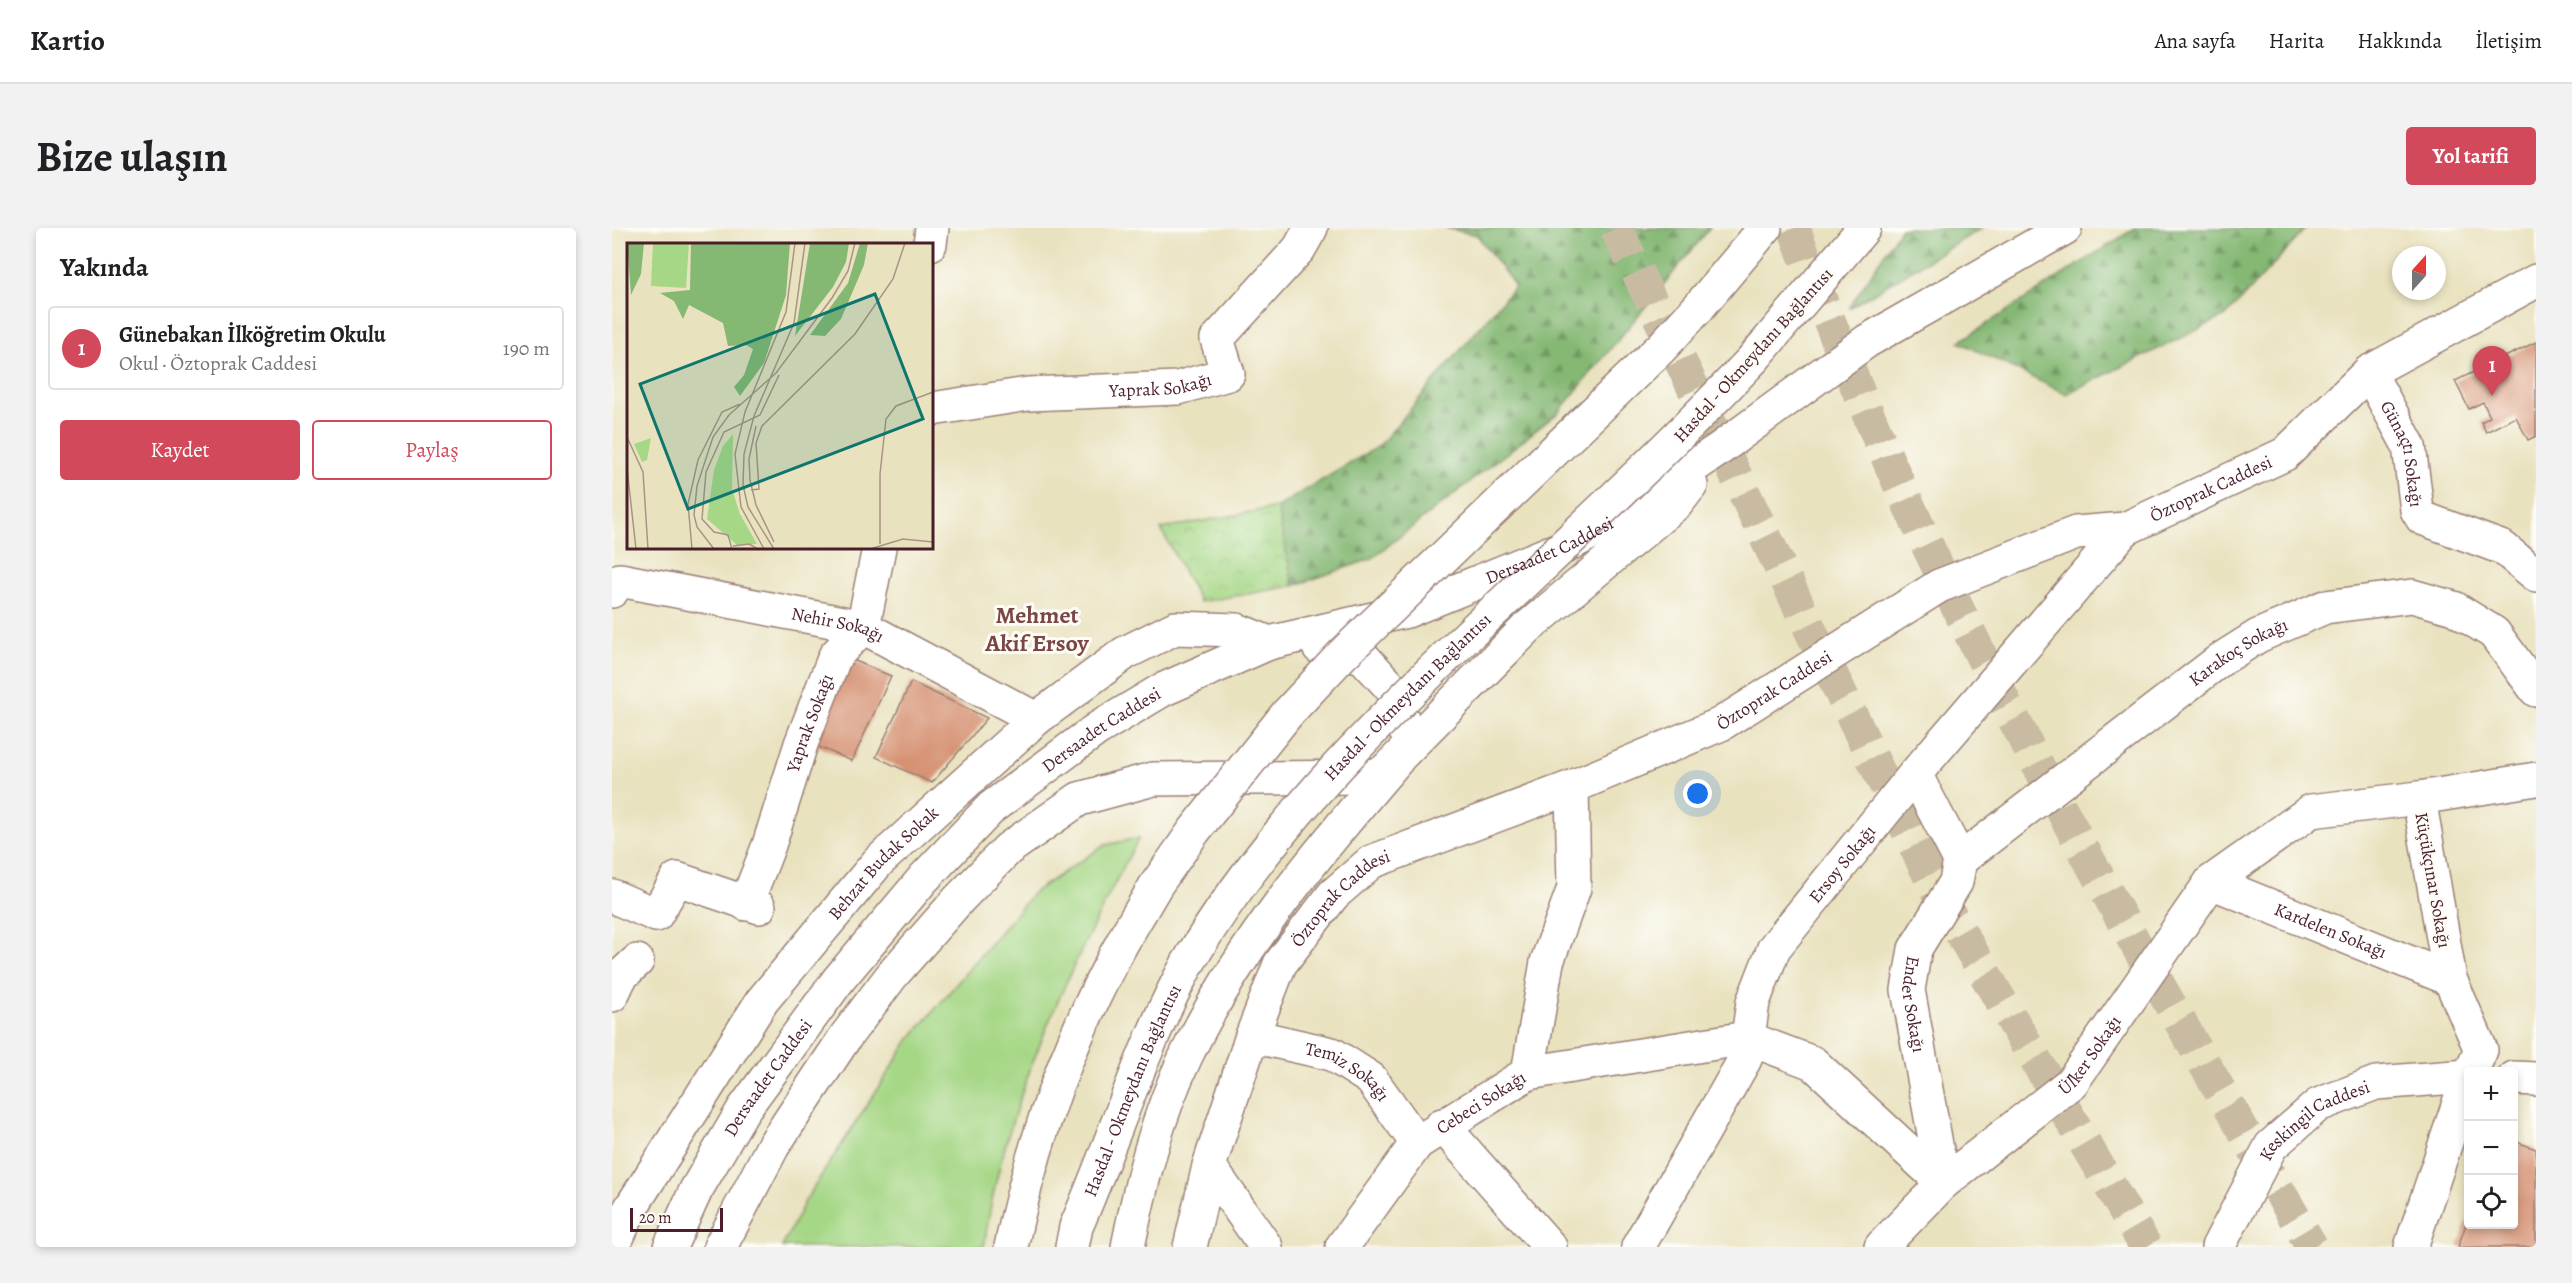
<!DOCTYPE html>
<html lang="tr">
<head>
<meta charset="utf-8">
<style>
	:root { --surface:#fff; --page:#f2f2f2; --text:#202124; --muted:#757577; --line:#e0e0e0; --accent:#d1495b }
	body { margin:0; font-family:Alegreya,serif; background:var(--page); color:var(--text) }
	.controls { position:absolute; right:18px; bottom:18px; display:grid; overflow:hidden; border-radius:6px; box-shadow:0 3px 9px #0003 }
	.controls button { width:54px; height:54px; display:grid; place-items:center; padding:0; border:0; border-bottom:2px solid var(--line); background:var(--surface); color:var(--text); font:30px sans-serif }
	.compass { position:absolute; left:1780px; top:18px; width:54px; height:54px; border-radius:50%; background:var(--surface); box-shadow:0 3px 9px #0003; rotate:21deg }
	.scale { position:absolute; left:18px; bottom:15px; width:93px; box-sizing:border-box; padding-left:6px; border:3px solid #4a1f2b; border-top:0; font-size:16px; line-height:21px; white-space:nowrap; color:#4a1f2b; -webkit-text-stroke:4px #fdfcf7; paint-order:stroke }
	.you { position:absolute; left:1086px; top:566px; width:21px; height:21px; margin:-15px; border:4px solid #fff; border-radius:50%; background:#1a73e8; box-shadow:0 0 0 9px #1a73e833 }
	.badge { display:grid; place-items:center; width:39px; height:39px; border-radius:50%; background:var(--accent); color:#fff; font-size:20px; font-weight:700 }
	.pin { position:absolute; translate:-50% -50px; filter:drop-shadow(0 2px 3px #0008) }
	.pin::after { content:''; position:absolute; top:32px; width:21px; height:18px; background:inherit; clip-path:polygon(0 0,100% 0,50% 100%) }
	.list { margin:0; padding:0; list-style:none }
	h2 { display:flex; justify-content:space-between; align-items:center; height:78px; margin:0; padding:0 24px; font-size:26px }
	h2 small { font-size:20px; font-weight:400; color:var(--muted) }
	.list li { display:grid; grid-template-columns:39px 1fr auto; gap:18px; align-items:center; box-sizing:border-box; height:84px; margin:0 12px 12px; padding:0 12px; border:2px solid var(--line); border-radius:6px }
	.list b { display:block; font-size:22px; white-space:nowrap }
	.list p { margin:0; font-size:20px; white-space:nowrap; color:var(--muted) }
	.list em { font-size:20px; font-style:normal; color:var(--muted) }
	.actions { display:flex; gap:12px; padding:18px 24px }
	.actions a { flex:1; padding:14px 0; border:2px solid var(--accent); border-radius:6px; text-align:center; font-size:21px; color:var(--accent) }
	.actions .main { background:var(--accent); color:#fff }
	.icon { flex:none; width:33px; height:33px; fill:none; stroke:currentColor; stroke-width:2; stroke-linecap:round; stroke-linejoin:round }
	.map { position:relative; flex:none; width:1924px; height:1019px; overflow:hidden; border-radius:6px }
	header { display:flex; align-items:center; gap:36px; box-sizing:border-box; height:84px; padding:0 30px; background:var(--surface); border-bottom:2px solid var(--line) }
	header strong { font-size:28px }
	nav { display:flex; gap:33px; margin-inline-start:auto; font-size:21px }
	.intro { display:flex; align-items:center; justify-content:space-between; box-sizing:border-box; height:144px; padding:0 36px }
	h1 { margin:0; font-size:42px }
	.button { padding:15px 27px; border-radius:6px; background:var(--accent); color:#fff; font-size:21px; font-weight:700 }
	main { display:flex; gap:36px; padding:0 36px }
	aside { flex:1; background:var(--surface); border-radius:6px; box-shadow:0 3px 9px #0003 }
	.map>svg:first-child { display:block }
	.green { fill:#a6d786; stroke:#787b58; stroke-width:1.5 }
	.forest { fill:url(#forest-firs); stroke:#676c4f; stroke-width:1.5 }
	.park { fill:url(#park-crowns); stroke:#787b58; stroke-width:1.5 }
	.building { fill:#d69273 }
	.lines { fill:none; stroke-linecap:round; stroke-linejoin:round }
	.primary-tunnel { stroke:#c9bba1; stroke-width:33; stroke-dasharray:33 16; stroke-linecap:butt }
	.minor-casing { stroke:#9a8075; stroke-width:36 }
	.tertiary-casing { stroke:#9a8075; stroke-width:36 }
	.secondary-casing { stroke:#9a8075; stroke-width:36 }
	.motorway-casing { stroke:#9a8075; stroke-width:36 }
	.minor { stroke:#fff; stroke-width:33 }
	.tertiary { stroke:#fff; stroke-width:33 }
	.secondary { stroke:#fff; stroke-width:33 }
	.motorway { stroke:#fff; stroke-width:33 }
	.motorway-bridge-casing { stroke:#9a8075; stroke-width:36; stroke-linecap:butt }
	.motorway-bridge { stroke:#fff; stroke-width:33 }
	.labels { text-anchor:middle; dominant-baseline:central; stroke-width:6; stroke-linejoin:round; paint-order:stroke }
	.street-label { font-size:18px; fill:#4a1f2b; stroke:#fdfcf7 }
	.district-label { font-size:24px; font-weight:bold; fill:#7b4744; stroke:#fdfcf7 }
	.inset-road { fill:none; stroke:#a99484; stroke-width:1.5 }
	.view { fill:#0f766e; fill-opacity:0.15; stroke:#0f766e; stroke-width:3 }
	.inset-edge { fill:none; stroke:#4a1f2b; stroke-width:3 }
</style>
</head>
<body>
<header>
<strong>Kartio</strong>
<nav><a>Ana sayfa</a><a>Harita</a><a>Hakkında</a><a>İletişim</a></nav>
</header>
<div class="intro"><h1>Bize ulaşın</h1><a class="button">Yol tarifi</a></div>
<main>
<aside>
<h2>Yakında<small></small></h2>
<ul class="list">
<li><span class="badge">1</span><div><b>Günebakan İlköğretim Okulu</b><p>Okul · Öztoprak Caddesi</p></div><em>190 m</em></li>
</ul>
<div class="actions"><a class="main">Kaydet</a><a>Paylaş</a></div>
</aside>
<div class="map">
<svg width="1924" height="1019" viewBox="0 0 1924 1019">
	<defs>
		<pattern id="forest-firs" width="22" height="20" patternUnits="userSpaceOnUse" patternTransform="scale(1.5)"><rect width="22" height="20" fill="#84b873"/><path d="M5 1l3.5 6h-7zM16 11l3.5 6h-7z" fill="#6e955f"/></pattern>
		<pattern id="park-crowns" width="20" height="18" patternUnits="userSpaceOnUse" patternTransform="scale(1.5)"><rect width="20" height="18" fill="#a6d786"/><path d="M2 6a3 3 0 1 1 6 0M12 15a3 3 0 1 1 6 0" fill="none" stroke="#90b874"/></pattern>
	</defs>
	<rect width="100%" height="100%" fill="#fdfcf7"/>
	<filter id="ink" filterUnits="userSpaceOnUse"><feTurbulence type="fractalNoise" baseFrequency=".0167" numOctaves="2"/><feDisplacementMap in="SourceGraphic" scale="12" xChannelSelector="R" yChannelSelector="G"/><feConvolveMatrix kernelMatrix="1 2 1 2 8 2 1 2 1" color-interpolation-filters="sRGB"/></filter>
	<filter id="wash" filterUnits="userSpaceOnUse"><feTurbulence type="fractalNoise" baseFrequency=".008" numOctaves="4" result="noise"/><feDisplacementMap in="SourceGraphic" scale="24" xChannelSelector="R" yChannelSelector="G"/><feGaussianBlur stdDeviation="1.35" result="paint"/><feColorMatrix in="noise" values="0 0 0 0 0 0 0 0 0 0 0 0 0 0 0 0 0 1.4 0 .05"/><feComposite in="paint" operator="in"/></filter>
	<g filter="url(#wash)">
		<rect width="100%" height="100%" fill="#e9e2bf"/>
		<path class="green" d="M 527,610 C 459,735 391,877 372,1019 L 170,1019 L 193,973 L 297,812 L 422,664 L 493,617 Z"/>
		<path class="forest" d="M 833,0 L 1098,0 L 946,185 L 759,331 L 681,358 L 665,279 L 767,218 L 903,58 L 865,7 Z
			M 1289,0 L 1370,0 L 1237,80 Z
			M 1523,0 L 1695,0 L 1614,88 L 1454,166 L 1347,114 Z"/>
		<path class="park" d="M 665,279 L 681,358 L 588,374 L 549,301 Z"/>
		<g id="blocks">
			<path class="building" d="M 1924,114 L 1924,208 L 1916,212 L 1904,189 L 1874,204 L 1869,194 L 1878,189 L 1871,174 L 1857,181 L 1843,153 Z
				M 236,430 L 279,448 L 240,533 L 200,516 Z
				M 299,454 L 375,490 L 320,555 L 264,529 Z
				M 1902,913 L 1924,921 L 1924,1019 L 1846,1019 L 1856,990 L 1856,996 L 1902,996 Z"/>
		</g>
	</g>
	<g filter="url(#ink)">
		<use href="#blocks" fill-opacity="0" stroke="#9a8075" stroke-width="1.5"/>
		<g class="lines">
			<path class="primary-tunnel" d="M 1004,0 L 1327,668 L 1534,1019
				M 1182,0 C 1312,357 1507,693 1700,1019"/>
			<defs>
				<g id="minor">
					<path d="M 318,16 L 320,0"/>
					<path id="s1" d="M 1757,144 L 1797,218 L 1805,282 L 1810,290 L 1891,320 L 1924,347"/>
					<path id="s2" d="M 320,181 L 416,166 L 566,160 L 616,146 L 605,111 L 687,21 L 699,0"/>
					<path id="s3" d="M 0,363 L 8,352 L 251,399 L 424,491"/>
					<path id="s4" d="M 1303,546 L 1348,632 L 1344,654 L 1303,721 L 1296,762 L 1331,955"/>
					<path id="s5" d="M 1348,632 L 1608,432 L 1646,408 L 1713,379 L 1800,368 L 1842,380 L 1882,405 L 1924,462"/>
					<path id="s6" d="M 1599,654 L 1838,751"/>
					<path d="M 0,668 L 44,687 L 65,651 L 147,679"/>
					<path id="s7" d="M 134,676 L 157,617 L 189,516 L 223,428 L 251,399 L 267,320"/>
					<path d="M 0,767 L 9,748 L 25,733"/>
					<path id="s8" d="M 640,808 L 720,826 L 759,851 L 805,915"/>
					<path d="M 1859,844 L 1869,822 L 1838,751 L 1807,570 L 1924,551"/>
					<path d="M 916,845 L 935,734 L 962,660 L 960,559"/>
					<path d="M 830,897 L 938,1019"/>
					<path d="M 597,938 L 654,1019"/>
					<path id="s9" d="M 730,1019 L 805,915 L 916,845 L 1135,810 L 1201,835 L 1331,955"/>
					<path id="s10" d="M 1026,1019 L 1133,831 L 1141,774 L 1162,720 L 1303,546 L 1513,301"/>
					<path id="s11" d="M 1269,1019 L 1331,955 L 1460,854 L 1599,654 L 1699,583 L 1807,570"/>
					<path d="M 1799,1019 L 1856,848"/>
				</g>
				<g id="tertiary">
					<path d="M 1902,850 L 1924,851"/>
					<path id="s12" d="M 1,1019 L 18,981 L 150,773 L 266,634 L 424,491 L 513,425 L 563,400 L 625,402 L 657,415"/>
					<path id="s13" d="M 578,1019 L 597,938 L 640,808 L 668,736 L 721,667 L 759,634 L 960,559 L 1109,496 L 1327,358 L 1464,305 L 1513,301 L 1673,226 L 1757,144 L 1924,53"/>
					<path id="s14" d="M 1606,1019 L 1659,918 L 1706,877 L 1764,855 L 1856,848"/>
				</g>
				<g id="secondary">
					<path d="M 707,419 L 751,429 L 783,464 L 793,502"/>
					<path id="s15" d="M 58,1019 L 84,962 L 131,882 L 227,751 L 312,650 L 380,579 L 485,501 L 550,462 L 657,415 L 795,383 L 952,319 L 1001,293 L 1106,222 L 1255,113 L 1453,0"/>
					<path d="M 108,1019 L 161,918 L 234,808 L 281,746 L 347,671 L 396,621 L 467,571 L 541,551 L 753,549 L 771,545 L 915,400 L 1065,275 L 1079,257"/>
				</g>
				<g id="motorway">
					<path d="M 1086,80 L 1153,0"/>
					<path d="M 1141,131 L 1252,0"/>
					<path d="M 399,1019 C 422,908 459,805 515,706"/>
					<path id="s16" d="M 460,1019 L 464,999 C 503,909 529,821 576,735"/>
					<path d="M 516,1019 C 529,954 545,888 574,828 C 627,718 706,624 785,532"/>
				</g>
			</defs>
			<use href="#minor" class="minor-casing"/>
			<use href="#tertiary" class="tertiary-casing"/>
			<use href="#secondary" class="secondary-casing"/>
			<use href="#motorway" class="motorway-casing"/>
			<use href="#minor" class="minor"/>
			<use href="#tertiary" class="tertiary"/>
			<use href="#secondary" class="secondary"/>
			<use href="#motorway" class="motorway"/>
			<defs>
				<g id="motorway-bridge">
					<path d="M 515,706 L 544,657 L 582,603 L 675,486 L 731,426 L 1049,120 L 1086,80"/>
					<path id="s17" d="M 576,735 C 653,605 760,499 868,396 C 961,309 1054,223 1141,131"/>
				</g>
			</defs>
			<use href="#motorway-bridge" class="motorway-bridge-casing"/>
			<use href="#motorway-bridge" class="motorway-bridge"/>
		</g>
	</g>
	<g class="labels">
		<g class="street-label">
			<text transform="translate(1141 127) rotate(-48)">Hasdal - Okmeydanı Bağlantısı</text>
			<text stroke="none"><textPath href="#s2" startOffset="230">Yaprak Sokağı</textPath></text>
			<text stroke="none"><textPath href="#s1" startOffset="90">Günaçtı Sokağı</textPath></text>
			<text stroke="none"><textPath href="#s13" startOffset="1360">Öztoprak Caddesi</textPath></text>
			<text stroke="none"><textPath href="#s15" startOffset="1168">Dersaadet Caddesi</textPath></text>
			<text stroke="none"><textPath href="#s3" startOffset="236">Nehir Sokağı</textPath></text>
			<text stroke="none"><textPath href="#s5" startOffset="348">Karakoç Sokağı</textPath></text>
			<text stroke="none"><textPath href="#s13" startOffset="874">Öztoprak Caddesi</textPath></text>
			<text stroke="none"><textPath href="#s17" startOffset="346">Hasdal - Okmeydanı Bağlantısı</textPath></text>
			<text stroke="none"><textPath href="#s7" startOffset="192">Yaprak Sokağı</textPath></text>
			<text stroke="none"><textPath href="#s15" startOffset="682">Dersaadet Caddesi</textPath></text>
			<text stroke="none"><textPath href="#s12" startOffset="472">Behzat Budak Sokak</textPath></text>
			<text stroke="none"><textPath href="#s10" startOffset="440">Ersoy Sokağı</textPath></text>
			<text transform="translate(1821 652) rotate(80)">Küçükçınar Sokağı</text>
			<text stroke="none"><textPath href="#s13" startOffset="388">Öztoprak Caddesi</textPath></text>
			<text stroke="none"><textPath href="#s6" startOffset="129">Kardelen Sokağı</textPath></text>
			<text stroke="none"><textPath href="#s4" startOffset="254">Ender Sokağı</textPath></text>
			<text stroke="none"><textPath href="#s11" startOffset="285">Ülker Sokağı</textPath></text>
			<text stroke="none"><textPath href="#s8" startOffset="104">Temiz Sokağı</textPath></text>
			<text stroke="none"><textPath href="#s15" startOffset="196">Dersaadet Caddesi</textPath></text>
			<text stroke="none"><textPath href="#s16" startOffset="168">Hasdal - Okmeydanı Bağlantısı</textPath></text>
			<text stroke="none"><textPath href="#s9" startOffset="204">Cebeci Sokağı</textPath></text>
			<text stroke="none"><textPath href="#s14" startOffset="165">Keskingil Caddesi</textPath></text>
		</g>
		<g class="district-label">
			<text x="425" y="387">Mehmet<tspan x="425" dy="28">Akif Ersoy</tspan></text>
		</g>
	</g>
	<g transform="translate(15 15)">
		<rect width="306" height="306" fill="#e9e2bf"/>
		<path d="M 26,0 L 62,0 L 59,45 L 24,43 ZM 106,191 L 105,246 L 113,271 L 130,301 L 110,302 L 80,276 L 87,227 L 96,203 Z" fill="#a6d786"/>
		<path d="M 0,0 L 17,0 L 14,31 L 4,52 ZM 64,0 L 163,0 L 159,52 L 150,80 L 137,120 L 113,153 L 107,144 L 117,132 L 126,106 L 119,102 L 101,103 L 96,80 L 62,62 L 56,76 L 47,58 L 33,50 L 63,47 ZM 183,0 L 222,0 L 219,19 L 206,44 L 168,93 ZM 233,0 L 241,0 L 237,22 L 214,76 L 198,93 L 183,92 L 221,40 Z" fill="#84b873"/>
		<path d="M 24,195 L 20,217 L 15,219 L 7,201 Z" fill="#a6d786"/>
		<path class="inset-road" d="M 0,42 L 0,67M 129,183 L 122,216 L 123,237 L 129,262 L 147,299M 0,194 L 16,229 L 21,306M 0,225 L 9,306M 124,247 L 132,246 L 129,200 L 135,183 L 228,91 L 266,36 L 278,0M 253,301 L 253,231 L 259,176 L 269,163 L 306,149M 106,303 L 122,301 L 131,306M 65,306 L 61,261 L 71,217 L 95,169 L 113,161M 87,306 L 70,284 L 67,272 L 70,243 L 86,194 L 102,172 L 149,130 L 205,55 L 221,28 L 228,0M 105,306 L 101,292 L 87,289 L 75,276 L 79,229 L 97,189 L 133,172 L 152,132M 137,306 L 114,264 L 108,211 L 118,169 L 159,69 L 168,0M 147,306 L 121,264 L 116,242 L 117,211 L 127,173 L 167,80 L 178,0M 243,306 L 276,296 L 306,299"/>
		<path class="view" d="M 248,51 L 296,176 L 61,266 L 13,141 Z"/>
		<rect width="306" height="306" class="inset-edge"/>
	</g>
</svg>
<div class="controls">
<button>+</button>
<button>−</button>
<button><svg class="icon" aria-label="locate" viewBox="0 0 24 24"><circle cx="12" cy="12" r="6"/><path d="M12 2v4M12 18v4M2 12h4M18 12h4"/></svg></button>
</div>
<svg class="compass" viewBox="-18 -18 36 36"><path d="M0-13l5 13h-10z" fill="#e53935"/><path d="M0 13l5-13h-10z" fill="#757577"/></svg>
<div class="scale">20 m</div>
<div class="you"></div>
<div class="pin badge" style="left:1880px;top:168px">1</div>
</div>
</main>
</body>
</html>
